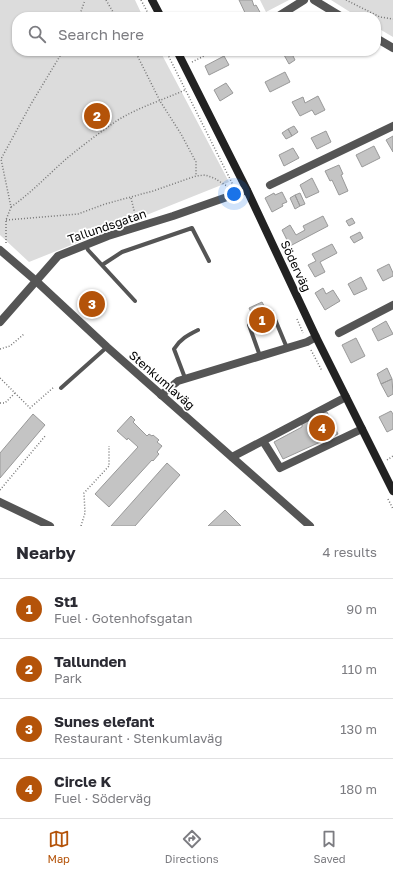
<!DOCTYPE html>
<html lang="en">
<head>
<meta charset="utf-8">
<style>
	:root { --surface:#fff; --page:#f2f2f3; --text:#2b2b33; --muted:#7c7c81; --line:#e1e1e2; --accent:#b45309 }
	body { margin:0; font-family:"Golos Text",sans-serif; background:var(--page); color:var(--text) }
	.you { position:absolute; left:234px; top:194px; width:14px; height:14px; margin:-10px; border:3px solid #fff; border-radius:50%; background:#1a73e8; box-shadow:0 0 0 6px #1a73e833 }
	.badge { display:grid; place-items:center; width:26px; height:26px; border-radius:50%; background:var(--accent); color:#fff; font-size:13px; font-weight:700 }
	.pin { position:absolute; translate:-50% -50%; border:2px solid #fff; box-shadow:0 1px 4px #0006 }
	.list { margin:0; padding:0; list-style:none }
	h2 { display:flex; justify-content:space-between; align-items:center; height:52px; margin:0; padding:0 16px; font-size:17px }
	h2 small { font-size:13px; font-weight:400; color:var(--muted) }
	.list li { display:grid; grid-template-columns:26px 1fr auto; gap:12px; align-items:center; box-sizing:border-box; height:60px; padding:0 16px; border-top:1px solid var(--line) }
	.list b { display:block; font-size:15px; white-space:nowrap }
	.list p { margin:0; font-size:13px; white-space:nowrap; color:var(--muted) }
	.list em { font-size:13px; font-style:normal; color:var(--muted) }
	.icon { flex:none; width:22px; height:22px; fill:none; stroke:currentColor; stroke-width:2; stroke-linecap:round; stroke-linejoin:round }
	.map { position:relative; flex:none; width:393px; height:526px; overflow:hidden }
	.search { position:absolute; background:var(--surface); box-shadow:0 1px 3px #0004; left:12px; right:12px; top:12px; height:44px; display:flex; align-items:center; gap:10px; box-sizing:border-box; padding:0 14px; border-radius:16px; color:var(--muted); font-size:15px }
	.sheet { height:292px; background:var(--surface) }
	nav { display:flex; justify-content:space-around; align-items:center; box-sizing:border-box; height:56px; border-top:1px solid var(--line); background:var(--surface); font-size:11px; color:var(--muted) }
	nav a { display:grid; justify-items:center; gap:2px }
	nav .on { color:var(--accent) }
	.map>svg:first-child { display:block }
	.green { fill:#dcdcdc }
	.building { fill:#c4c4c4; stroke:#999 }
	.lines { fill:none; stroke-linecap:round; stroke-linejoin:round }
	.path { stroke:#777; stroke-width:1.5; stroke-dasharray:1 2; stroke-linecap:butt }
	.service { stroke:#555; stroke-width:4 }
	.minor { stroke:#555; stroke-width:8 }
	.tertiary { stroke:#555; stroke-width:8 }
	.secondary { stroke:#222; stroke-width:8 }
	.labels { text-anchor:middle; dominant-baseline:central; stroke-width:3.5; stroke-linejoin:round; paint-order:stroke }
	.street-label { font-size:12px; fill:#000; stroke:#fff }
</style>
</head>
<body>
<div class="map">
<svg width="393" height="526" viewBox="0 0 393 526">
	<rect width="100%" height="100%" fill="#fff"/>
	<path class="green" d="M 0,0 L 135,0 L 143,17 L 17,17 L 17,51 L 160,51 L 229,182 L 29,262 L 0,235 Z
		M 260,0 L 289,0 L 266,12 Z
		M 331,0 L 393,0 L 393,37 L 376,27 L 376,17 L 358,17 Z"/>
	<path class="building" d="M 239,0 L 252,0 L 254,6 L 256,5 L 261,14 L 254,17 L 247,17 Z
		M 291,52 L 295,60 L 289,64 L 284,55 Z
		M 224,56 L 229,65 L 209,75 L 205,66 Z
		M 285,72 L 290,82 L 270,92 L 265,82 Z
		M 226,83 L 233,93 L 220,101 L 214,90 Z
		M 318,96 L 325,110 L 315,115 L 312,110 L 300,116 L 292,102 L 303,97 L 305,103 Z
		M 294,126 L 298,132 L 292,136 L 288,129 Z
		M 288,129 L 292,136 L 286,139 L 282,133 Z
		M 326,131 L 331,142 L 317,149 L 311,138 Z
		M 393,136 L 393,152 L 386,140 Z
		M 374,146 L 380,158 L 362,167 L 356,155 Z
		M 293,148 L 299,158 L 284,166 L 279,155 Z
		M 339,165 L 343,174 L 341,175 L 348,191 L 339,195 L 332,180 L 330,181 L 325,171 Z
		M 312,178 L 319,192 L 306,198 L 300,185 Z
		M 282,192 L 287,202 L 282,204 L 283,206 L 272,212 L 265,198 L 274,193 L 275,195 Z
		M 300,193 L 305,204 L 300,206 L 295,195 Z
		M 295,195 L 300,206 L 295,209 L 290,198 Z
		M 323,216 L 328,226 L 290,246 L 282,230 L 290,225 L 296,235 L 305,230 L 303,226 Z
		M 352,218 L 355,223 L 349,226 L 346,221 Z
		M 360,232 L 363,238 L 354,243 L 350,237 Z
		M 332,244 L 337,253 L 320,262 L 325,272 L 315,277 L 308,265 L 316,261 L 312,254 Z
		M 389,264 L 393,273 L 393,276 L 383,281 L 377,270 Z
		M 361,277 L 367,289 L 354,295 L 348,284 Z
		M 323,288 L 326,294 L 333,290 L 340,301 L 325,310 L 315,293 Z
		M 262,302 L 275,327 L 262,334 L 249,308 Z
		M 386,321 L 393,334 L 378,341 L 372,329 Z
		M 356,338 L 365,356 L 351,363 L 342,345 Z
		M 387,368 L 392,379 L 381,384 L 377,374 Z
		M 392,379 L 393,394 L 388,397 L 381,384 Z
		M 391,411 L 393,414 L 393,429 L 387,432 L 379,417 Z
		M 327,412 L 338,434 L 283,459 L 274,442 L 302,427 L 302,424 Z
		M 33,414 L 45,425 L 0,478 L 0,453 Z
		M 131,416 L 135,420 L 133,422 L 147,436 L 149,434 L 152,436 L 153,435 L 159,440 L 157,442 L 162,446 L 157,452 L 159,454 L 153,461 L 152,460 L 109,507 L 95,494 L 138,447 L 128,438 L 127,440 L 117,431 Z
		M 167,463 L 180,475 L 135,526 L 111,526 Z
		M 225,510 L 241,526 L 208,526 Z"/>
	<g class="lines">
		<path class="path" d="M 106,0 L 116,17
			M 141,0 L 150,17
			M 346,0 L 380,17 L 393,19
			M 79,17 L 85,0
			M 135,51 L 160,101 L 181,134 L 196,162 L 196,175
			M 166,51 L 233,185
			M 192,62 L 214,51
			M 131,198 L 136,218
			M 11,207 C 31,193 48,175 66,159 C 82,146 100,132 118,120 C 139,107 163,100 185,90
			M 6,220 L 78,214 L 105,204 L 153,191 L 196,176 L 205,175 L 214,178 L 230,188
			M 6,243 L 6,220 L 11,207 L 1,159 L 31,104 L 63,51
			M 297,319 L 303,333
			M 0,349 L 10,346 L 24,334
			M 311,350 L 322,371
			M 0,378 L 30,408 L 54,387
			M 0,403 L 5,403 L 15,393
			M 387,460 L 393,456
			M 0,490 L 46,435
			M 388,499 L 393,509
			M 81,526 L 85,513 L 84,493 L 109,466 L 109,446"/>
		<path class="service" d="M 86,245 L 88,250 L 135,301
			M 102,265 L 122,252 L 192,228 L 209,261
			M 260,356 L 249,325 C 256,316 259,311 272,312 L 287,348
			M 185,378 L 174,349 C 180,339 188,335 198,330
			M 61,388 L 107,347"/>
		<path class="minor" d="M 314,0 L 342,17
			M 277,17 L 304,0
			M 376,38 L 393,48
			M 270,185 L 393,126
			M 0,322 L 58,256 L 108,236 L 173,216 L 247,190
			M 339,333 L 393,305
			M 161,395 L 178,381 L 307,342 L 316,337
			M 263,441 L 280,468 L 362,429
			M 232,457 L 346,397
			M 0,502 L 50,526"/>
		<path class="tertiary" d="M 0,250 L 35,280 L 107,347 L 310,526"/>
		<path class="secondary" d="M 152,0 L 161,17
			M 177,51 L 247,190 L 316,337 L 393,491"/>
	</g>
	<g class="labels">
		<g class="street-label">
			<text transform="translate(107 226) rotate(-19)">Tallundsgatan</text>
			<text transform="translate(296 266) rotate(65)">Söderväg</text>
			<text transform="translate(162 380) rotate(41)">Stenkumlaväg</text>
		</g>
	</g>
</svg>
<div class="you"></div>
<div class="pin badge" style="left:262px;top:320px">1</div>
<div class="pin badge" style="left:97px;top:116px">2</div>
<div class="pin badge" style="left:92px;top:304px">3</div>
<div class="pin badge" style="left:322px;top:428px">4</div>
<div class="search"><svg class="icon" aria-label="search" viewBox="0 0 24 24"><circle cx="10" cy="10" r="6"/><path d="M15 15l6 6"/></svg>Search here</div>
</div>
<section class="sheet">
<h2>Nearby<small>4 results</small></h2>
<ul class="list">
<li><span class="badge">1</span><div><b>St1</b><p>Fuel · Gotenhofsgatan</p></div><em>90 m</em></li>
<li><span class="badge">2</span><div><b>Tallunden</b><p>Park</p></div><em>110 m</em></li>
<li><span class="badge">3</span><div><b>Sunes elefant</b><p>Restaurant · Stenkumlaväg</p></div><em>130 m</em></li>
<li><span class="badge">4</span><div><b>Circle K</b><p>Fuel · Söderväg</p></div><em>180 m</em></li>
</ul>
</section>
<nav>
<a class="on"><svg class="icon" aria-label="map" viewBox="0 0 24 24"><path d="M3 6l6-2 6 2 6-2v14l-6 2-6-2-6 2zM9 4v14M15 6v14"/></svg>Map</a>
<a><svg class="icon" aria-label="directions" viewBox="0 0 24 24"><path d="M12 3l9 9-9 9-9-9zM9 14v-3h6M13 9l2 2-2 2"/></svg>Directions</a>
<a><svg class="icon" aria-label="saved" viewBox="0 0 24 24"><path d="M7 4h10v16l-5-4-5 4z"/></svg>Saved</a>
</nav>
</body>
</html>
